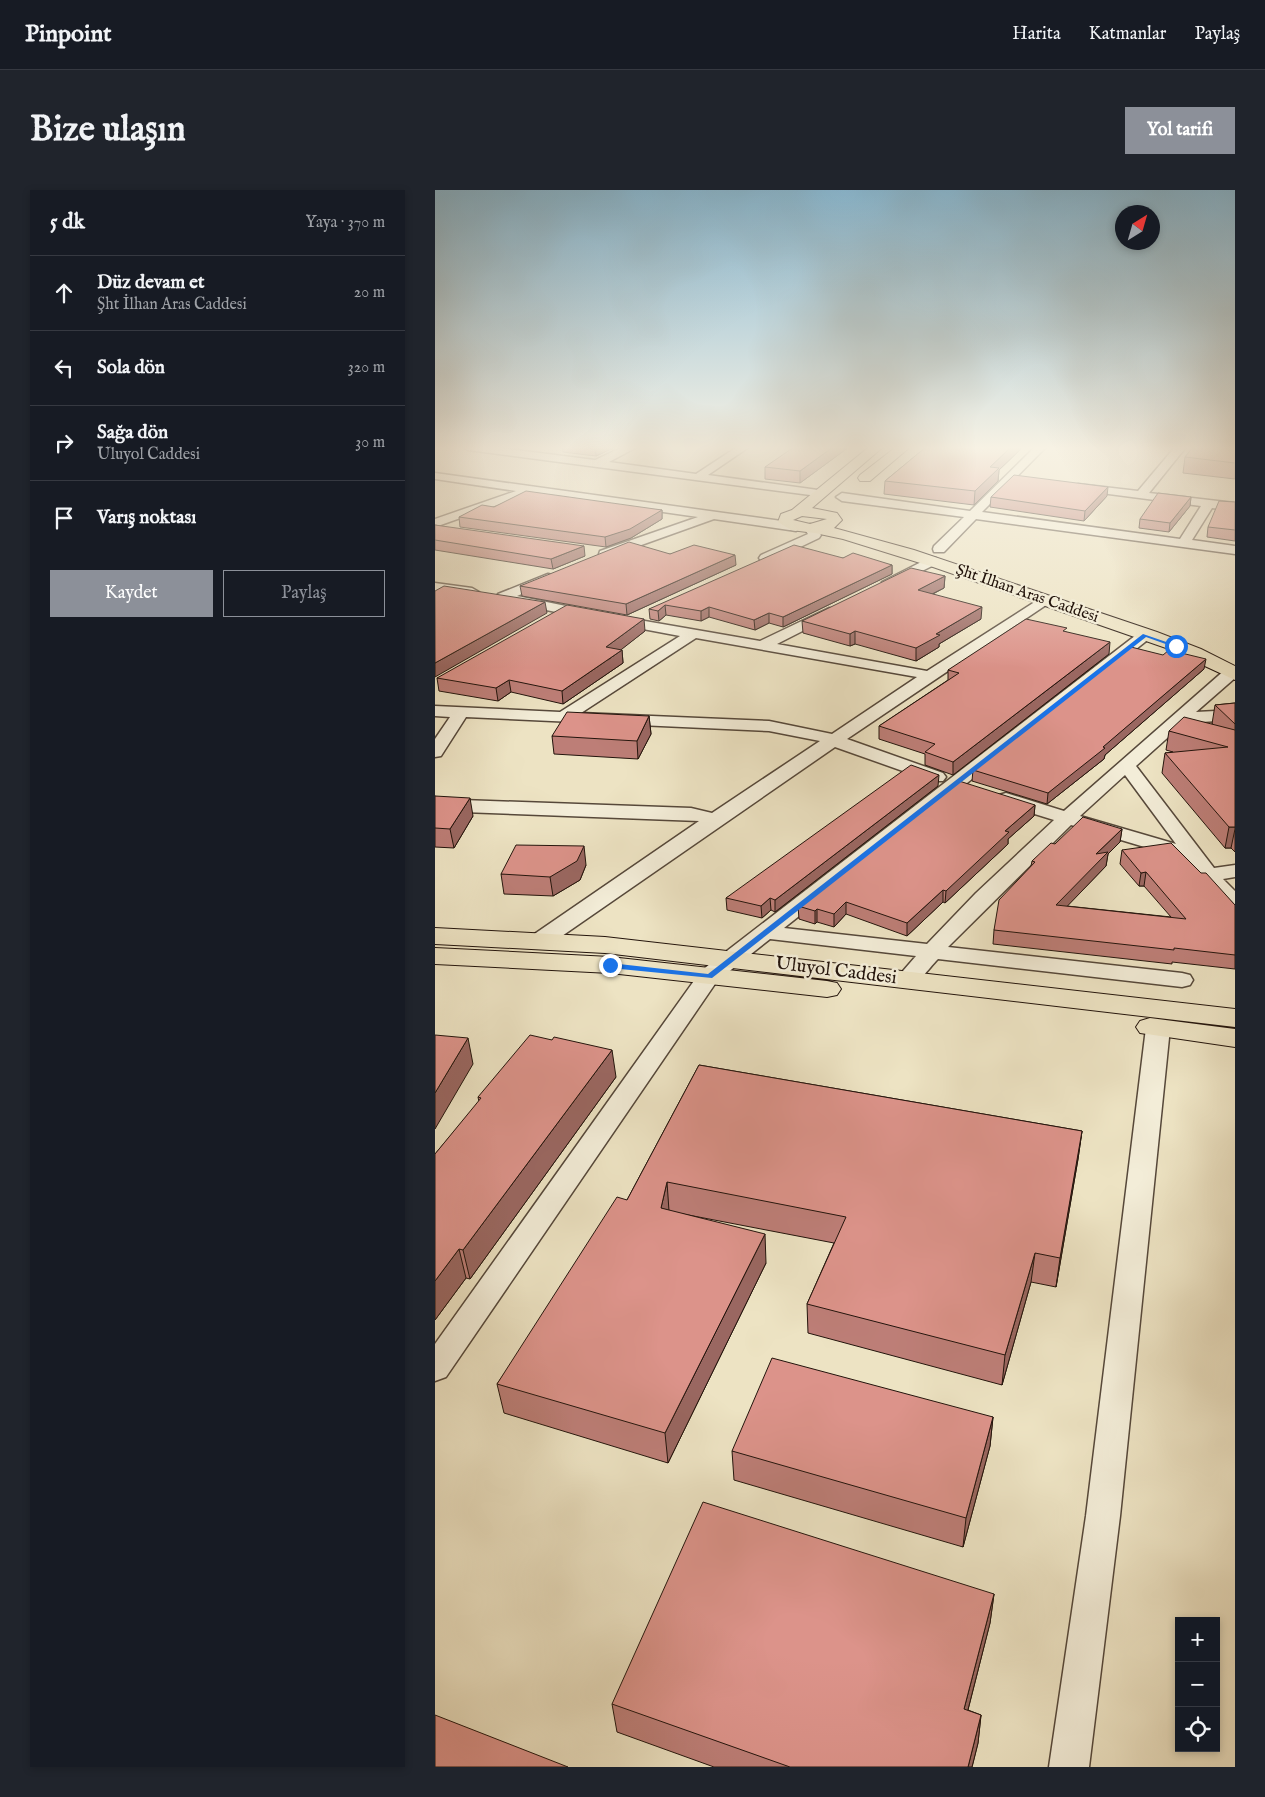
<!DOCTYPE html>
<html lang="tr">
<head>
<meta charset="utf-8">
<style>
	:root { --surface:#171b24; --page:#20242c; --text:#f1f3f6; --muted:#9ea1a6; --line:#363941; --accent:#8c9099 }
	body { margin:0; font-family:"IM FELL English",serif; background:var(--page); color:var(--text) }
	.controls { position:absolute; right:15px; bottom:15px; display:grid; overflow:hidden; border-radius:0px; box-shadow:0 2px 8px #0003 }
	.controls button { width:45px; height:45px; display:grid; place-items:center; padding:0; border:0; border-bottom:1px solid var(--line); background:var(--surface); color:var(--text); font:25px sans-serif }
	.compass { position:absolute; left:680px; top:15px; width:45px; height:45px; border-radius:50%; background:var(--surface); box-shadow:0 2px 8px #0003; rotate:37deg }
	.stop { position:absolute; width:15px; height:15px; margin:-11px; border:4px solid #1a73e8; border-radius:50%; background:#fff }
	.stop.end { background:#1a73e8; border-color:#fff; box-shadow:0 1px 5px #0008 }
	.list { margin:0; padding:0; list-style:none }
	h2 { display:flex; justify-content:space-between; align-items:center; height:65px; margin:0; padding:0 20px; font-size:21px }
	h2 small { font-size:16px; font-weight:400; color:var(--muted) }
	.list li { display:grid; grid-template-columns:32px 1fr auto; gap:15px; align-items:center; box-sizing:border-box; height:75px; padding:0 20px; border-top:1px solid var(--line) }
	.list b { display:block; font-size:19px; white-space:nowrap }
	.list p { margin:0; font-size:16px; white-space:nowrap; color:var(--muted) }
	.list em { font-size:16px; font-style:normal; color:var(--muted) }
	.actions { display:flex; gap:10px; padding:15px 20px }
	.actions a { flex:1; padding:11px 0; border:1px solid var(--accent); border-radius:0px; text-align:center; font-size:18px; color:var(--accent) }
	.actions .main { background:var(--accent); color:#fff }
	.icon { flex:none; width:28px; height:28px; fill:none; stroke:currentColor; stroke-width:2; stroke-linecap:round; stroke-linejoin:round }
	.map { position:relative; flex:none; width:800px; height:1577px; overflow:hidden; border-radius:0px }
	header { display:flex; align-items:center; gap:30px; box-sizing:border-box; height:70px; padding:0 25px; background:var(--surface); border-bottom:1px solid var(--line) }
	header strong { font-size:24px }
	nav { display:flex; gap:28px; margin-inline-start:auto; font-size:18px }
	.intro { display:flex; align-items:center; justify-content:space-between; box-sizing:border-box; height:120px; padding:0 30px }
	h1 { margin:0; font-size:35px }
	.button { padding:12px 22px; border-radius:0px; background:var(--accent); color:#fff; font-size:18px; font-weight:700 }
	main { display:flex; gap:30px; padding:0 30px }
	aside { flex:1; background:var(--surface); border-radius:0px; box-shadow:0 2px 8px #0003 }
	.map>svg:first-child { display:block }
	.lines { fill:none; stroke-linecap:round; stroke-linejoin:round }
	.minor-casing { stroke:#56483a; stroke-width:3 }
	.major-casing { stroke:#23140c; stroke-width:2 }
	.minor { fill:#f3edd8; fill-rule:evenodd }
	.major { fill:#ede3c3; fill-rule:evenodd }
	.wall { fill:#bd7e77; stroke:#23140c }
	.shaded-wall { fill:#9a6761; stroke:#23140c }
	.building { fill:#dc938a; stroke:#23140c }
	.route { fill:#1a73e8 }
	.labels { text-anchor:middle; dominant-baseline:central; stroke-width:5; stroke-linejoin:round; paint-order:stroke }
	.far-street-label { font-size:16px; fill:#23140c; stroke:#f3edd8 }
	.street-label { font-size:19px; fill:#23140c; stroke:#f3edd8 }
</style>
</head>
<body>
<header>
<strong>Pinpoint</strong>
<nav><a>Harita</a><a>Katmanlar</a><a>Paylaş</a></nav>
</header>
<div class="intro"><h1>Bize ulaşın</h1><a class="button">Yol tarifi</a></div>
<main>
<aside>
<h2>5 dk<small>Yaya · 370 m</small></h2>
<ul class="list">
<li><svg class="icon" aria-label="ahead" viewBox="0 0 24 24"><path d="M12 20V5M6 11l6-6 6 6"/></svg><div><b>Düz devam et</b><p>Şht İlhan Aras Caddesi</p></div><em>20 m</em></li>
<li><svg class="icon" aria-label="left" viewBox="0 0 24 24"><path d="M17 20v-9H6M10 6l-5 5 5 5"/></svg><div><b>Sola dön</b></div><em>320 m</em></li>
<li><svg class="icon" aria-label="right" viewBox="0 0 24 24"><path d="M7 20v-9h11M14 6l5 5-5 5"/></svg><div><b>Sağa dön</b><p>Uluyol Caddesi</p></div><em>30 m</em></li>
<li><svg class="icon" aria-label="arrive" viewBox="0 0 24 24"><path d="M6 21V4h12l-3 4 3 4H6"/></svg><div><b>Varış noktası</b></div></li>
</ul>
<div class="actions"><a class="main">Kaydet</a><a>Paylaş</a></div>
</aside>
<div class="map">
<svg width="800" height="1577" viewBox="0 0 800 1577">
	<rect width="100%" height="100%" fill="#ede3c3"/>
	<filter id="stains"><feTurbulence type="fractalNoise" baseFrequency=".004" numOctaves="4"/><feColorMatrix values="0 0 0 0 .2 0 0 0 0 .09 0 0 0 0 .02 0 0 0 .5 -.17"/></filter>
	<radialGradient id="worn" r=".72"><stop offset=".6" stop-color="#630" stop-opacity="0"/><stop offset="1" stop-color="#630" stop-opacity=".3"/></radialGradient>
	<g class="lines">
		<defs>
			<path id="minor" d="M 28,257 L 58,257 L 160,270 L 188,257 L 202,257 L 174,272 L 261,284 L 302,257 L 314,257 L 273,285 L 383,300 L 389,303 L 383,306 L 33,260 Z
				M 600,257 L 611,257 L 547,322 L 745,349 L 766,316 L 643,300 L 637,297 L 643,294 L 703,301 L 740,257 L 751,257 L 714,303 L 800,313 L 800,321 L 777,318 L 757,350 L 800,356 L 800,364 L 541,329 L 509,362 L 499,362 L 498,359 L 499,356 L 529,327 L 407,311 L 401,307 L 407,303 L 535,321 Z
				M 0,283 L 361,333 L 367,337 L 361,341 L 279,329 L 170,368 L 164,364 L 165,361 L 263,327 L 96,303 L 0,337 L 0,329 L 81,301 L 0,289 Z
				M 375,334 L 379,335 L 386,345 L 384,348 L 336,371 L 326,371 L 324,368 L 326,365 L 373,344 L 369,338 Z
				M 496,367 L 501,368 L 503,371 L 501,374 L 459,395 L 454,396 L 447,392 Z
				M 113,384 L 118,385 L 120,388 L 118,391 L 82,406 L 136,417 L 138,420 L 136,423 L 131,424 L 76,413 L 74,409 L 68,411 L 61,407 L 63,404 Z
				M 0,393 L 37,398 L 44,402 L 37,406 L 0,401 Z
				M 609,406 L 614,407 L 616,410 L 614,413 L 412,549 L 508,583 L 511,587 L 508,591 L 496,591 L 400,557 L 114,755 L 106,756 L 98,755 L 95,750 L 98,745 L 264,631 L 0,621 L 0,609 L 256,618 L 277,623 L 385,551 L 334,541 L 31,527 L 6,566 L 0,567 L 0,549 L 15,527 L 0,526 L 0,516 L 125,522 L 245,446 L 176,433 L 174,430 L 176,427 L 181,426 L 325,451 L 394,418 L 399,419 L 401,422 L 399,425 L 342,454 L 492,481 ZM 261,448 L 482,487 L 397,544 L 334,531 L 146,523 Z
				M 710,441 L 715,442 L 717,445 L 715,448 L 349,738 L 492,754 L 541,703 L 619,630 L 564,613 L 562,609 L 564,605 L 571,603 L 629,621 L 791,479 L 800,478 L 800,488 L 761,522 L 800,520 L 800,530 L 749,533 L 701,576 L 779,678 L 800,675 L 800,687 L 788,689 L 800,701 L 800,720 L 793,718 L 753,670 L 636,635 L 513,757 L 747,783 L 755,785 L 758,790 L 755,795 L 747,797 L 503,769 C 491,781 483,798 464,794 L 461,789 L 481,766 L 335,749 L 282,791 L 11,1187 L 0,1191 L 0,1154 L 266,781 L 705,442 ZM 690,585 L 741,654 L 645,626 Z
				M 723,831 L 731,833 L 735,838 L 685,1326 L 654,1577 L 614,1577 L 651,1326 L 711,838 L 715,833 Z"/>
			<path id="major" d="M 434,257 L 448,257 L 377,318 L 402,323 L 407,330 L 399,338 L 479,360 L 722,442 L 766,459 L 800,476 L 800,490 L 731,458 L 498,377 L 408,349 L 380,343 L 356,340 L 343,332 L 346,324 L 357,320 ZM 367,326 L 392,329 L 375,334 L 358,330 Z
				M 461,257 L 475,257 L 435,291 L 425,291 L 423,288 L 425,285 Z
				M 0,738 L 170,747 L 800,819 L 800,837 L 170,763 L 0,754 Z
				M 0,758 L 175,767 L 392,791 L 402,793 L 406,799 L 402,805 L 392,807 L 175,783 L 0,774 Z
				M 715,828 L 800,839 L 800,857 L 705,843 L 701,837 L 705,831 Z"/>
		</defs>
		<use href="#minor" class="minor-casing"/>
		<use href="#major" class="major-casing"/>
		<use href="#minor" class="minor"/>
		<use href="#major" class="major"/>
	</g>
	<path class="wall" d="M 128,257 L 180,257 L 161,266 L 128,262 Z
		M 414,257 L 365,293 L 330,289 L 330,277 Z
		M 491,257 L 588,257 L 564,280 L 563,291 L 539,315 L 449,304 L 450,291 Z
		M 800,257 L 800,289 L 748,283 L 750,267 Z
		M 672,306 L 649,331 L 555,317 L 556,307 Z
		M 756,307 L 755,316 L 734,342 L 704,338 L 705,329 Z
		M 800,312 L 800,351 L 772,347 L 773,337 Z
		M 59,317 L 227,320 L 227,329 L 196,348 L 171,357 L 25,337 L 24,327 Z
		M 0,335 L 150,366 L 118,379 L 0,360 Z
		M 235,364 L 301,375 L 192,425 L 87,406 L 85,396 Z
		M 408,368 L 457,375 L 457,384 L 348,437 L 334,433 L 320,440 L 274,427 L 266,431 L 231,425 L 224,431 L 215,429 L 214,419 Z
		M 510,386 L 509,398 L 498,404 L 546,429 L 504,454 L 504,457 L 481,471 L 420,454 L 415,456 L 368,443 L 367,431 Z
		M 210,441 L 185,460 L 187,460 L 188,473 L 128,514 L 76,502 L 63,511 L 4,501 L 2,488 Z
		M 631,442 L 674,464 L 518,585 L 490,575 L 490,564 L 444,549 L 444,536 L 513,490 L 513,480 Z
		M 769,479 L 670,565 L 669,569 L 612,614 L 537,591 L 538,580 Z
		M 800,513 L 800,662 L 796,658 L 790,658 L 727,583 L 730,563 L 738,562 L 731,560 L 734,541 L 778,534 L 777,534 L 780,515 Z
		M 214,526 L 216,544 L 203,569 L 119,564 L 117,546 Z
		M 503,596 L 340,722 L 336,720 L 327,728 L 292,720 L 291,708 Z
		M 0,606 L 38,626 L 19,658 L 0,657 Z
		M 600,615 L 599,626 L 573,649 L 573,654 L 510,713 L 508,712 L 472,746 L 411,724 L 399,737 L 382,732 L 380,734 L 364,729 L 363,716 Z
		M 687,639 L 685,652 L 673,664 L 671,676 L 632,716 L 736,727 L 709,696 L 704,696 L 685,674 L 687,660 L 766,683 L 800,715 L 800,779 L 737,772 L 737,774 L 558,754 L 559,740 L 596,676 L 597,671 L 620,654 Z
		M 151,675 L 145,690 L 118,706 L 69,704 L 66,684 Z
		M 264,875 L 647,941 L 643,969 L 621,1097 L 596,1092 L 567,1195 L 373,1143 L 372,1114 L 399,1053 L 248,1024 L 331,1073 L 233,1273 L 69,1223 L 62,1194 L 192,1010 Z
		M 181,887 L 35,1089 L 31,1088 L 0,1130 L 0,964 L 44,912 L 43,907 Z
		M 558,1227 L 555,1256 L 528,1357 L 299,1290 L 297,1261 Z
		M 559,1404 L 555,1433 L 533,1520 L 546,1525 L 543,1553 L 537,1577 L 279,1577 L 182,1542 L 177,1514 Z"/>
	<path class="shaded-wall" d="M 163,257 L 180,257 L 161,266 L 160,259 Z
		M 398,257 L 414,257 L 365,293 L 365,281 Z
		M 576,257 L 588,257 L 564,280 L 563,291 L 539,315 L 540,301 L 555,277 Z
		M 673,297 L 672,306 L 649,331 L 650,321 Z
		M 756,307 L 755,316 L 734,342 L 735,333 Z
		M 227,320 L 227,329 L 196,348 L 171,357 L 170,347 Z
		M 149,356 L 150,366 L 118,379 L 116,369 Z
		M 300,365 L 301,375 L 192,425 L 191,414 Z
		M 457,375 L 457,384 L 348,437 L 348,427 Z
		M 510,386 L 509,398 L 483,411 L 483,400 Z
		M 110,412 L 112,423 L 0,487 L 0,473 Z
		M 230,415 L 231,425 L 224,431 L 223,421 Z
		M 274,417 L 274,427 L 266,431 L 266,421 Z
		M 547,417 L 546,429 L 504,454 L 504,457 L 481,471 L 481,458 L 501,444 Z
		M 334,423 L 334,433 L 320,440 L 319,430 Z
		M 209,429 L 210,441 L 173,470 L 171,457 Z
		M 420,441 L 420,454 L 415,456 L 415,444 Z
		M 675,452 L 674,464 L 518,585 L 518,572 Z
		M 187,460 L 188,473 L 128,514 L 127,501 Z
		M 771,469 L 769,479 L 670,565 L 669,569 L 612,614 L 613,603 Z
		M 74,490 L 76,502 L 63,511 L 61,498 Z
		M 214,526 L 216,544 L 203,569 L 202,551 Z
		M 504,585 L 503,596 L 340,722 L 340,710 Z
		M 35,608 L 38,626 L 19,658 L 15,639 Z
		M 600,615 L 599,626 L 573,649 L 573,654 L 510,713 L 511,701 L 570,641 Z
		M 794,637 L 800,637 L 800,639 L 796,658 L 790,658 Z
		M 687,639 L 685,652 L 673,664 L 671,676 L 620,729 L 621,715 L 661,664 Z
		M 149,656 L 151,675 L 145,690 L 118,706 L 115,687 Z
		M 711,682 L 709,696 L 704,696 L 706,683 Z
		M 508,700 L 508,712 L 472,746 L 472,733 Z
		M 335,708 L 336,720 L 327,728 L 326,716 Z
		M 411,712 L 411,724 L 399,737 L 399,724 Z
		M 382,719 L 382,732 L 380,734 L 380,721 Z
		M 33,848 L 38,874 L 0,939 L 0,903 Z
		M 177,860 L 181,887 L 35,1089 L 28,1060 Z
		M 647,941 L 643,969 L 621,1097 L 625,1068 Z
		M 232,992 L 234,1021 L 226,1018 Z
		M 330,1044 L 331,1073 L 233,1273 L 230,1243 Z
		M 24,1059 L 31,1088 L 0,1130 L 0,1091 Z
		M 600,1063 L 596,1092 L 567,1195 L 570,1165 Z
		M 558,1227 L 555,1256 L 528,1357 L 531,1328 Z
		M 559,1404 L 555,1433 L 526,1547 L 529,1519 Z
		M 546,1525 L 543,1553 L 537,1577 L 533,1577 Z"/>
	<path class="building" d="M 148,257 L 163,257 L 160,259 Z
		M 359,257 L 398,257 L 365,281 L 330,277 Z
		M 491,257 L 576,257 L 555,277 L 564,278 L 540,301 L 450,291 Z
		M 758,257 L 800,257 L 800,273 L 750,267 Z
		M 579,285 L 673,297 L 650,321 L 556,307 Z
		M 91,301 L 227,320 L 195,339 L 170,347 L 24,327 L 47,315 L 59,317 Z
		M 723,303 L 756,307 L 735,333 L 705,329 Z
		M 784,311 L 800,312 L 800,340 L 773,337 Z
		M 0,335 L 149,356 L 116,369 L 0,350 Z
		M 194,352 L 235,364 L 259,355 L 300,365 L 191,414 L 85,396 Z
		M 359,355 L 408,368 L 418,363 L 457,375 L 348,427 L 334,423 L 319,430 L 274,417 L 266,421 L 230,415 L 223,421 L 214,419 Z
		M 476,378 L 510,386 L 483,400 L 547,417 L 501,444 L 505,445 L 481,458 L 420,441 L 415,444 L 367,431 Z
		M 9,396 L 110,412 L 0,473 L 0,401 Z
		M 132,415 L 209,429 L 171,457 L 187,460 L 127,501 L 74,490 L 61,498 L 2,488 Z
		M 591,429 L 632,438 L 628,441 L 675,452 L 518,572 L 490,562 L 500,554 L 444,536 L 524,483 L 513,480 Z
		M 696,457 L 728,465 L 734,460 L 771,469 L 668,557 L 670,558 L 613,603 L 538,580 Z
		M 800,513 L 800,534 L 780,515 Z
		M 132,522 L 214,526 L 202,551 L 117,546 Z
		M 749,527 L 800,540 L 800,637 L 794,637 L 730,563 L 793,557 L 734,541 Z
		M 476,575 L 504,585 L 340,710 L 335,708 L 326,716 L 291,708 Z
		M 524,591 L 600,615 L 570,641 L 574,642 L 511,701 L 508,700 L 472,733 L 411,712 L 399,724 L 382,719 L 380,721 L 363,716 Z
		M 0,606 L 35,608 L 15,639 L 0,638 Z
		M 648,627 L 687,639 L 661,664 L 673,662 L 621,715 L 751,729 L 711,682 L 706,683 L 687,660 L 736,653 L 766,683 L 771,683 L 800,715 L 800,765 L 739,758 L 739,760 L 559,740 L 564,710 L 600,672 L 597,671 L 616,653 L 620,654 Z
		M 81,655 L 149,656 L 142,671 L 115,687 L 66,684 Z
		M 0,845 L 33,848 L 0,903 Z
		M 95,845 L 117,850 L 119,847 L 177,860 L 28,1060 L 24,1059 L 0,1091 L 0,964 L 46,908 L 43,907 Z
		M 264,875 L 647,941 L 625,1068 L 600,1063 L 570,1165 L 372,1114 L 411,1027 L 232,992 L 226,1018 L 330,1044 L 230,1243 L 62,1194 L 182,1007 L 192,1010 Z
		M 337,1168 L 558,1227 L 531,1328 L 297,1261 Z
		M 268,1312 L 559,1404 L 529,1519 L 546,1525 L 533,1577 L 355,1577 L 177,1514 Z
		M 0,1525 L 133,1577 L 0,1577 Z"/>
	<linearGradient id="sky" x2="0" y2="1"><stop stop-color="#88b8d2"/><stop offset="0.54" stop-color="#f7f2e4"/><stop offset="1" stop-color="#f7f2e4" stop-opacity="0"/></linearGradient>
	<rect width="800" height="478" fill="url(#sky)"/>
	<path class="route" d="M 708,444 L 743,456 L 739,457 L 711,447 L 277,788 L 175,778 L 171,775 L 175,773 L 273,784 Z"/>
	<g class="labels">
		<g class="far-street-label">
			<text transform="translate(592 404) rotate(19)">Şht İlhan Aras Caddesi</text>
		</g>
		<g class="street-label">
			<text transform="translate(401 781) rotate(7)">Uluyol Caddesi</text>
		</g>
	</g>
	<rect width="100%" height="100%" filter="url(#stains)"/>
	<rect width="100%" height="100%" fill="url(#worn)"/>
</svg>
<div class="controls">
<button>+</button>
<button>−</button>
<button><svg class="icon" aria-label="locate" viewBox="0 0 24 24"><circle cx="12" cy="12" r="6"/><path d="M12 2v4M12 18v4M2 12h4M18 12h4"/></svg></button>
</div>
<svg class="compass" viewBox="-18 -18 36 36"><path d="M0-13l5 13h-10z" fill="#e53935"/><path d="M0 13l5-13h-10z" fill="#9ea1a6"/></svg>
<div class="stop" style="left:741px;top:456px"></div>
<div class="stop end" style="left:175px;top:775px"></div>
</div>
</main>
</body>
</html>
